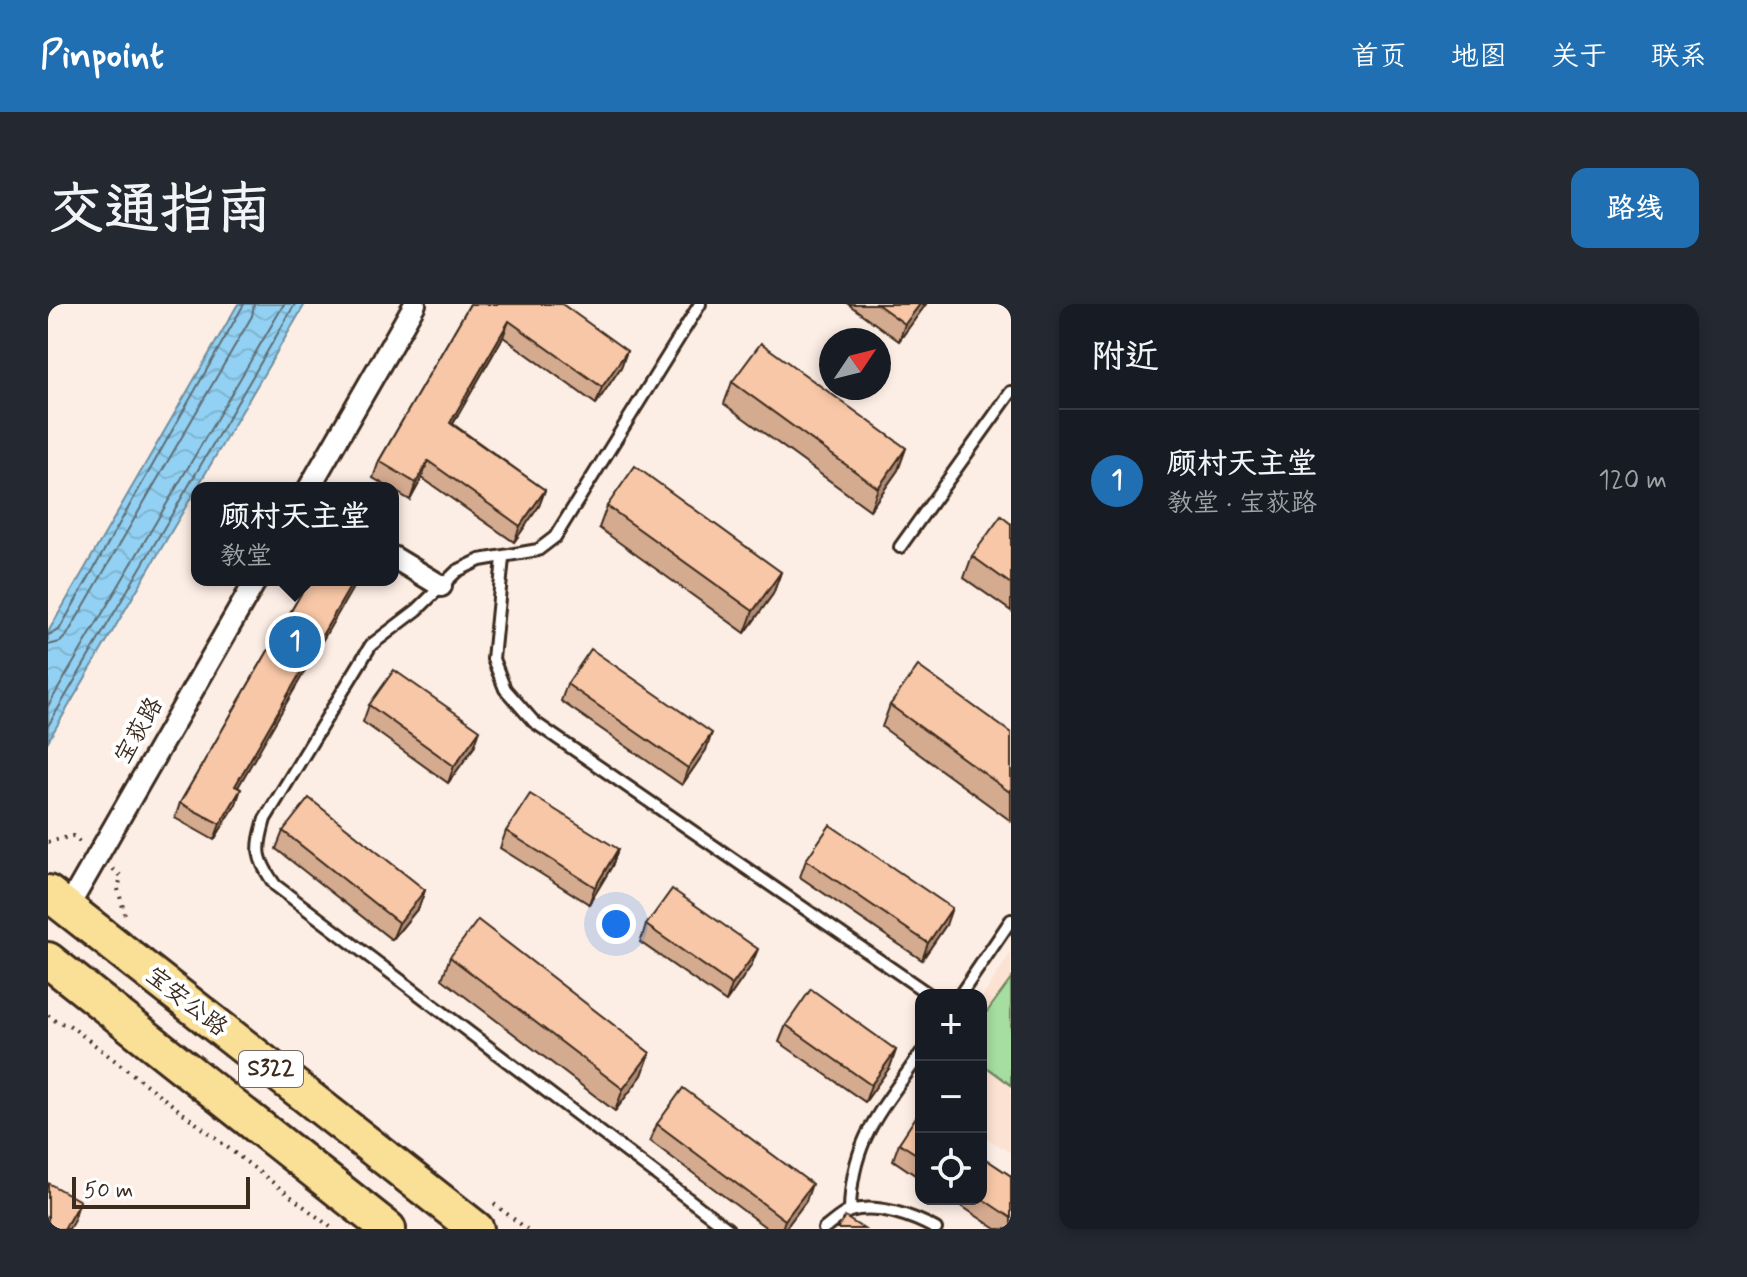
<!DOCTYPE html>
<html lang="zh">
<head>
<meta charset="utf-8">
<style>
	:root { --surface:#171b24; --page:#242831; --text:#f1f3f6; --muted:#9ea1a6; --line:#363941; --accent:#1f6fb2 }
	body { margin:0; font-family:Mynerve,"LXGW WenKai TC",sans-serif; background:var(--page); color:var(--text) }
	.controls { position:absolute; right:24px; bottom:24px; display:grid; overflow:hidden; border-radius:16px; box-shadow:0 4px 12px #0003 }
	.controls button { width:72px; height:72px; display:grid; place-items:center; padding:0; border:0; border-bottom:2px solid var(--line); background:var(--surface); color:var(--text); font:40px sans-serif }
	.compass { position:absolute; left:771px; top:24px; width:72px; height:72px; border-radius:50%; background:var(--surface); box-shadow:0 4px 12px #0003; rotate:55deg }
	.scale { position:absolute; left:24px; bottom:20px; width:178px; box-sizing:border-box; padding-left:8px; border:4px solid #3b2a1e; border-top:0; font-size:22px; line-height:28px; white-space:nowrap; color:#3b2a1e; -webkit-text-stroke:6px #fff; paint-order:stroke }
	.you { position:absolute; left:568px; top:620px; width:28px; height:28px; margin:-20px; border:6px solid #fff; border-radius:50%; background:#1a73e8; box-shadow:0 0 0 12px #1a73e833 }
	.badge { display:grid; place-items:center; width:52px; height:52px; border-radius:50%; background:var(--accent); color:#fff; font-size:26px; font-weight:700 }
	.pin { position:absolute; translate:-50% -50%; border:4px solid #fff; box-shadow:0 2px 8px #0006 }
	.popup { position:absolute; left:143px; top:178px; width:208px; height:104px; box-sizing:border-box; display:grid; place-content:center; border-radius:16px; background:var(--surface); filter:drop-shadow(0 2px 6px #0005); font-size:26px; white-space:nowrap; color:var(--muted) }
	.popup b { font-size:30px; color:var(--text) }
	.popup::after { content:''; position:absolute; left:50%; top:100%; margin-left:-16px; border:16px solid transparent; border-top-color:var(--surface) }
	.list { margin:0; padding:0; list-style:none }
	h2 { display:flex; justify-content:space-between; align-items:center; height:104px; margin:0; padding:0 32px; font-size:34px }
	h2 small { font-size:26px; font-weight:400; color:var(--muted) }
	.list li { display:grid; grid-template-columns:52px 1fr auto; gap:24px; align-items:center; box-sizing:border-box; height:144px; padding:0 32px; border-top:2px solid var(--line) }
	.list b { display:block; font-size:30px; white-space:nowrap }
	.list p { margin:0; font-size:26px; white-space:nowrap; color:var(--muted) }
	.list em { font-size:26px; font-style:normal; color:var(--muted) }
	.icon { flex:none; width:44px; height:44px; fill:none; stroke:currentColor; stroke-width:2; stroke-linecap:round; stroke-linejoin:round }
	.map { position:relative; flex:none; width:963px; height:925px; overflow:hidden; border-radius:16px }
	header { display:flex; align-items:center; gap:48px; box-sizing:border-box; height:112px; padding:0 40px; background:var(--accent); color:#fff }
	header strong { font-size:38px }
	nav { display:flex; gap:44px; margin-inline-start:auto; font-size:28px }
	.intro { display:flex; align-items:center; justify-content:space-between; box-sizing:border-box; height:192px; padding:0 48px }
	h1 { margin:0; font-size:56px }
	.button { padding:20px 36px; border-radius:16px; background:var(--accent); color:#fff; font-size:28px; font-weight:700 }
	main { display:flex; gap:48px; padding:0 48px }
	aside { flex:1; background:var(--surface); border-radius:16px; box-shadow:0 4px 12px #0003 }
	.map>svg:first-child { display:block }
	.built { fill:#fce2d2 }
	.green { fill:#a6dda0; stroke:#70845f; stroke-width:2 }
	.water { fill:url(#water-waves); stroke:#6f8e9e; stroke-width:2 }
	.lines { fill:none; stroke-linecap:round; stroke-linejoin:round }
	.shore { stroke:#5e6d73; stroke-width:2 }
	.lane-casing { stroke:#3b2a1e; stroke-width:16 }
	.street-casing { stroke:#3b2a1e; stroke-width:26 }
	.primary-casing { stroke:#3b2a1e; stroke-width:40 }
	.path { stroke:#3b2a1e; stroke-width:4; stroke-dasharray:2 6; stroke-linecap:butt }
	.lane { stroke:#fff; stroke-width:10 }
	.street { stroke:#fff; stroke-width:20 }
	.primary { stroke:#fadf96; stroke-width:34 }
	.wall { fill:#d5ab90; stroke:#3b2a1e; stroke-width:2 }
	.shaded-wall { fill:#ae8b75; stroke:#3b2a1e; stroke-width:2 }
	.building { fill:#f8c7a7; stroke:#3b2a1e; stroke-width:2 }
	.labels { text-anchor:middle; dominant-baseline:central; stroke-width:8; stroke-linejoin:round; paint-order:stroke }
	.shield { fill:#fff; stroke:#766a62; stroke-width:2 }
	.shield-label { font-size:22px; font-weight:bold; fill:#3b2a1e }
	.street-label { font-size:24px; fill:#3b2a1e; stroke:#fff }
</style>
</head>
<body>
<header>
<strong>Pinpoint</strong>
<nav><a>首页</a><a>地图</a><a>关于</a><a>联系</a></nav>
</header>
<div class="intro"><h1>交通指南</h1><a class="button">路线</a></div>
<main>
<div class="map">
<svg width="963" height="925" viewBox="0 0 963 925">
	<defs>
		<pattern id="water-waves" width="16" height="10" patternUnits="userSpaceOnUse" patternTransform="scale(2)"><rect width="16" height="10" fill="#92d1f3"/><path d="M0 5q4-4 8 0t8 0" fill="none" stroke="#7fb4d0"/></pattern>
	</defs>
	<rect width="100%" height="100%" fill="#fdeee5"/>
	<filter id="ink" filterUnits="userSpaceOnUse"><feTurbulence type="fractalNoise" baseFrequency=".0125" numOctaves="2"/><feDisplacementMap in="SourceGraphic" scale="16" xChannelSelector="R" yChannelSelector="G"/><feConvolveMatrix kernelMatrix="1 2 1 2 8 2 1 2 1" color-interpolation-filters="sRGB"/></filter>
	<g filter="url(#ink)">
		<path class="built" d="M 963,648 L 963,849 L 933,831 L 933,695 Z"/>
		<path class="green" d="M 963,675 L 963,781 L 933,759 L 933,716 Z"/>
		<path class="water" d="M 190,0 L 257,0 L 0,437 L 0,328 Z"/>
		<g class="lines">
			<path class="shore" d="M 0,331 L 11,326 L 196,0
				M 0,341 L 12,338 L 19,331 L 204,12 L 206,0
				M 0,402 L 236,0
				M 0,422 L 247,0"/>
			<defs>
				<path id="lane" d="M 652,0 L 507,233 L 490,246 L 432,256 L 409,267 L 369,306 L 323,341 L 217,515 C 208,546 208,554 227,581 L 680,925
					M 852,243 L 963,88
					M 455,254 L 445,355 L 457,385 L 486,418 L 882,691
					M 912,691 L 963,616
					M 802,907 C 803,835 834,806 873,749
					M 776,925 C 783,920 793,910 802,907 C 829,899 865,912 888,925"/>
				<path id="street" d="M 261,184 L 367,0
					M 345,253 L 393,282
					M 19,605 L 208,276"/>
				<path id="primary" d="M 0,589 L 428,925
					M 0,656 L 340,925"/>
			</defs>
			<use href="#lane" class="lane-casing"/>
			<use href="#street" class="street-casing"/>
			<use href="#primary" class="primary-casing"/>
			<path class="path" d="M 0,538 L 25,532 L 33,539
				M 65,565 L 73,572 L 70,585 L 77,611
				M 0,711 L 9,718 L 21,721 L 285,925
				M 446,900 L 479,925"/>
			<use href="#lane" class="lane"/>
			<use href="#street" class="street"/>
			<use href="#primary" class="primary"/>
		</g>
		<path class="wall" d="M 422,0 L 579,47 L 573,63 L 548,100 L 455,33 L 405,120 L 497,186 L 491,202 L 466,238 L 374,174 L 362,196 L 345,186 L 345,184 L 342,184 L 325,174 L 331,157 Z
			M 800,0 L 878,0 L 851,37 Z
			M 684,78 L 858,144 L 850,166 L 822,206 L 676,100 Z
			M 559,202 L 733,268 L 725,290 L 697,329 L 551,224 Z
			M 963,220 L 963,307 L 916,274 L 924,252 Z
			M 261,276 L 308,276 L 190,483 L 188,500 L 166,536 L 127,514 L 132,499 Z
			M 519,380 L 658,446 L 634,481 L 513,397 Z
			M 321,401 L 426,443 L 400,479 L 315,418 Z
			M 842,401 L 963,429 L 963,517 L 834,423 Z
			M 235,527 L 377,586 L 371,603 L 344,636 L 228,545 Z
			M 458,527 L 570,545 L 564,562 L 541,600 L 452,544 Z
			M 758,556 L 898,621 L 874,656 L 752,573 Z
			M 598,621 L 703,662 L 678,698 L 592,638 Z
			M 402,653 L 602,749 L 594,771 L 567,807 L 394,675 Z
			M 738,721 L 848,746 L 842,763 L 817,798 L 731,738 Z
			M 873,812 L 873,875 L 845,856 L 851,839 Z
			M 609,820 L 758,897 L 737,925 L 720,925 L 602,837 Z
			M 933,852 L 963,872 L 963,925 L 948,925 L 903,895 L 933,895 Z"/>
		<path class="shaded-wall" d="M 872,0 L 878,0 L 851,37 L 857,20 Z
			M 461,17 L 455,33 L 396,135 L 402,119 Z
			M 579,47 L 573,63 L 548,100 L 554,83 Z
			M 858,144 L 850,166 L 822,206 L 830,184 Z
			M 380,157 L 374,174 L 362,196 L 368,179 Z
			M 497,186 L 491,202 L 466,238 L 472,222 Z
			M 733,268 L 725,290 L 697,329 L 705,307 Z
			M 306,276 L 308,276 L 307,280 L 182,497 L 187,482 Z
			M 432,426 L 426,443 L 400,479 L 406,462 Z
			M 664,429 L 658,446 L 634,481 L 640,464 Z
			M 193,485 L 188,500 L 166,536 L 172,520 Z
			M 570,545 L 564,562 L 541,600 L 547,583 Z
			M 377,586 L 371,603 L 344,636 L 351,619 Z
			M 904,604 L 898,621 L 874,656 L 880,639 Z
			M 710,645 L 703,662 L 678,698 L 684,681 Z
			M 848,746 L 842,763 L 817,798 L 823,781 Z
			M 602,749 L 594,771 L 567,807 L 575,785 Z
			M 764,880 L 758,897 L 737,925 L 734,925 L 737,916 Z
			M 32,897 L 25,918 L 21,925 L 16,925 Z"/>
		<path class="building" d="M 422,0 L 514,0 L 579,47 L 554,83 L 461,17 L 402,119 L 497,186 L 472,222 L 380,157 L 368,179 L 331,157 Z
			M 829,0 L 872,0 L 857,20 Z
			M 713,39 L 858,144 L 830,184 L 684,78 Z
			M 587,162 L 733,268 L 705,307 L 559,202 Z
			M 953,212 L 963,220 L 963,280 L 924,252 Z
			M 261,276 L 306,276 L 187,482 L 193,485 L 172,520 L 132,499 Z
			M 543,345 L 664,429 L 640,464 L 519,380 Z
			M 870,362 L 963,429 L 963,489 L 842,401 Z
			M 346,366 L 432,426 L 406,462 L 321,401 Z
			M 482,490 L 570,545 L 547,583 L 458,527 Z
			M 261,494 L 377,586 L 351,619 L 235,527 Z
			M 782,521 L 904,604 L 880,639 L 758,556 Z
			M 624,585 L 710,645 L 684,681 L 598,621 Z
			M 430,616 L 602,749 L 575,785 L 402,653 Z
			M 763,685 L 848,746 L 823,781 L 738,721 Z
			M 635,784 L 764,880 L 737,916 L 609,820 Z
			M 870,810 L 873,812 L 873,853 L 851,839 Z
			M 933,852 L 963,872 L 963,914 L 933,894 Z
			M 0,879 L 32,897 L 16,925 L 0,925 Z
			M 797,913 L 816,925 L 789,925 Z"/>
	</g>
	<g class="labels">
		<rect class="shield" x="191" y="747" width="64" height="36" rx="6"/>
		<g class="shield-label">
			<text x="223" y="765">S322</text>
		</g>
		<g class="street-label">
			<text transform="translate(91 427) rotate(-60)">宝荻路</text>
			<text transform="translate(138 698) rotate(38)">宝安公路</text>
		</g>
	</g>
</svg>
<div class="controls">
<button>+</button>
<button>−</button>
<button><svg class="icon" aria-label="locate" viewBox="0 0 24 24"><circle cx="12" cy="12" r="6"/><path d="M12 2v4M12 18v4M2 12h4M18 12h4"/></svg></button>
</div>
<svg class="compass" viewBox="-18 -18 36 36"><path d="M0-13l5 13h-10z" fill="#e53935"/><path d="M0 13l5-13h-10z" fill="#9ea1a6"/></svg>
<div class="scale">50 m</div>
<div class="you"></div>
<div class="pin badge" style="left:247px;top:338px">1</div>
<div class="popup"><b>顾村天主堂</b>教堂</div>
</div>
<aside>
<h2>附近<small></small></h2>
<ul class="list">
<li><span class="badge">1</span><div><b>顾村天主堂</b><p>教堂 · 宝荻路</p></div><em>120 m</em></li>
</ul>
</aside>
</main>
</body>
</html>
